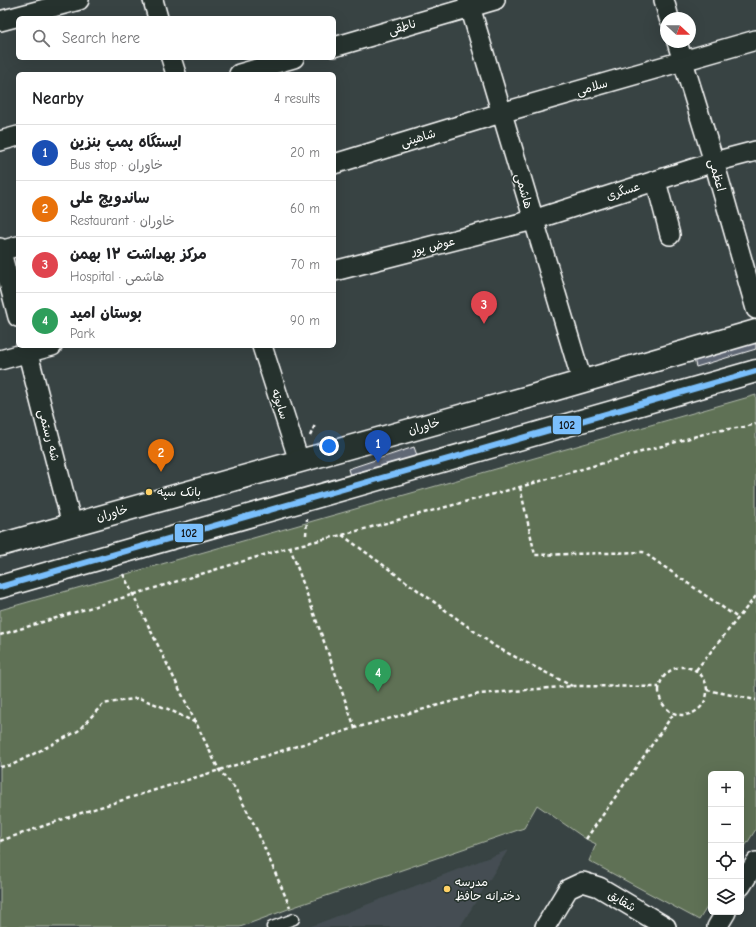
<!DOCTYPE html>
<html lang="en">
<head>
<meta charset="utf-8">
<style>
	:root { --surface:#fff; --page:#f2f2f2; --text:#202124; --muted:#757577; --line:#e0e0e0; --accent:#847042 }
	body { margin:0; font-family:"Comic Neue","Playpen Sans Arabic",sans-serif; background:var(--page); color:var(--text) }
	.controls { position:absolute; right:12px; bottom:12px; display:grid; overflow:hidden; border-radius:6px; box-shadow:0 4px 16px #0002 }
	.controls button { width:36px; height:36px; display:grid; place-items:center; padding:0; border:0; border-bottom:1px solid var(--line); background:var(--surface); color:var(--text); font:20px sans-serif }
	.compass { position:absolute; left:660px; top:12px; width:36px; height:36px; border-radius:50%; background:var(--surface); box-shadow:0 4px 16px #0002; rotate:111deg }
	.you { position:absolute; left:329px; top:446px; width:14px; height:14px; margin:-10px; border:3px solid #fff; border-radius:50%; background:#1a73e8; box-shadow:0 0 0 6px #1a73e833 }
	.badge { display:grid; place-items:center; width:26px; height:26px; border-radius:50%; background:var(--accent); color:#fff; font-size:13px; font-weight:700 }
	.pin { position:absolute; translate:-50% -33px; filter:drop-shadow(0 1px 2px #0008) }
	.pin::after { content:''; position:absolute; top:21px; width:14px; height:12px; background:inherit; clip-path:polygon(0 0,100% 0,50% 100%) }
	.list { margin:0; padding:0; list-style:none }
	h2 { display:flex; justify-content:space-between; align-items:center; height:52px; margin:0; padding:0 16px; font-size:17px }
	h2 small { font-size:13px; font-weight:400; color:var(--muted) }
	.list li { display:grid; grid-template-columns:26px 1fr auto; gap:12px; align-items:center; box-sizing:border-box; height:56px; padding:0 16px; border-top:1px solid var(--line) }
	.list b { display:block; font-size:15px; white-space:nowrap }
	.list p { margin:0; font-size:13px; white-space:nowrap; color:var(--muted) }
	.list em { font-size:13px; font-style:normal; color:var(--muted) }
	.icon { flex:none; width:22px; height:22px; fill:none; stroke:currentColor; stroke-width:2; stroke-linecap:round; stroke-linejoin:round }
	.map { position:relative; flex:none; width:756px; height:927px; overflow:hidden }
	.search { position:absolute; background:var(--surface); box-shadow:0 4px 16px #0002; left:16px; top:16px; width:320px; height:44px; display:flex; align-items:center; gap:10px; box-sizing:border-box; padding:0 14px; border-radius:6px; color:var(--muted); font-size:15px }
	.panel { position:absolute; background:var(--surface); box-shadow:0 4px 16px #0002; left:16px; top:72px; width:320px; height:276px; border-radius:6px }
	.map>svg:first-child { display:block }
	.built { fill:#444e52 }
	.green { fill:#5f7154; stroke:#afb8aa }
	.building { fill:#616875; stroke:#fff }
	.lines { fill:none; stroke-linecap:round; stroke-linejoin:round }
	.service-casing { stroke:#fff; stroke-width:13 }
	.minor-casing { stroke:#fff; stroke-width:22 }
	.primary-casing { stroke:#fff; stroke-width:25 }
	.path { stroke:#fff; stroke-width:2.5; stroke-dasharray:4 3; stroke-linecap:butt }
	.service { stroke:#26332d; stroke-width:10 }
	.minor { stroke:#26332d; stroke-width:19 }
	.primary { stroke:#26332d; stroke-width:22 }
	.bus-1-casing { stroke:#26332d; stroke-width:9 }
	.bus-1 { stroke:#7abffc; stroke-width:6 }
	.poi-dot { fill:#ffd166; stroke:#26332d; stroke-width:1.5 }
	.labels { text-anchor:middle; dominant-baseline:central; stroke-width:3; stroke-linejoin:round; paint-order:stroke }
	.street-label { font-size:12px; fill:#fff; stroke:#26332d }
	.poi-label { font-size:12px; fill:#fff; stroke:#26332d; text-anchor:start }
	.line-badge { stroke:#26332d; stroke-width:1.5 }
	.pale-badge-label { font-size:11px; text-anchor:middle; font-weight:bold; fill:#111 }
</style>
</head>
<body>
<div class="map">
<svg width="756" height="927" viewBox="0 0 756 927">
	<rect width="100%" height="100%" fill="#384343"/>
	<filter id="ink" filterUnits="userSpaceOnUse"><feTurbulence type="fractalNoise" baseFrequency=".025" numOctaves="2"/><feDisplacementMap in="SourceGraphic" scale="8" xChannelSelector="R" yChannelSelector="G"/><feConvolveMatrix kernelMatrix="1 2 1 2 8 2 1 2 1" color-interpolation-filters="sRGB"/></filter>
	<g filter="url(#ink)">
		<path class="built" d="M 508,850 L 460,927 L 309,927 Z"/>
		<path class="green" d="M 756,395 L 756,829 L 741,853 L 741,774 L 711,774 L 711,901 L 699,920 L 589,861 L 596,844 L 586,839 L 537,805 L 524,828 L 291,908 L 240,927 L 0,927 L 0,610 Z"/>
		<path class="building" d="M 756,339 L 756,349 L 696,367 L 693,355 Z
			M 414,447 L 418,458 L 351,479 L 348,469 Z"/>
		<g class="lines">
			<defs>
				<path id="service" d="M 272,927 L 294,919"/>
				<path id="minor" d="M 153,0 L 158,18
					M 468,0 L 582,381
					M 664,0 L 669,18
					M 0,21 L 79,0
					M 677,42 L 714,162 L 756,309
					M 334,47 L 495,0
					M 171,58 L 176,74
					M 239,74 L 294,58
					M 0,141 L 18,136
					M 334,164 L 501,113 L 756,40
					M 656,181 L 670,235
					M 0,248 L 18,317
					M 0,251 L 18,246
					M 334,271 L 533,220 L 714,162 L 756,151
					M 26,346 L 72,525
					M 262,346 L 299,461
					M 0,360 L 52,346
					M 741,886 L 756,862
					M 545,927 L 568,889 L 583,882 L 599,887 L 666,927
					M 717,927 L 726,912"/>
				<path id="primary" d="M 0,545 L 532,396 L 756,331
					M 0,587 L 756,371"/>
			</defs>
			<use href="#service" class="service-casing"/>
			<use href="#minor" class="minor-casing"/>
			<use href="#primary" class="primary-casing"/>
			<path class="path" d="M 310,436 L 315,425
				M 520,487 L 535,555 L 643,552 L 738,618
				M 306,535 L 307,519
				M 342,535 L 496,647 L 572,686
				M 290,547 L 355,728
				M 123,574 L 219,770 L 235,788 L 255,826 L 290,907
				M 0,635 L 290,547 L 342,535 L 520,487 L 714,431 L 744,427 L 756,424
				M659 691a24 24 0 1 1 48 0a24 24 0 1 1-48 0Z
				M 696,670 L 756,596
				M 707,690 L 756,700
				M 0,767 L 12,765 L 78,731 L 103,704 L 139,698 L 168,709 L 196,723
				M 586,839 L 674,713
				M 0,841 L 81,813 L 355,728 L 479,694 L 573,686 L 659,687"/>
			<use href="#service" class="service"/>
			<use href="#minor" class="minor"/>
			<use href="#primary" class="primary"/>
			<defs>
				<path id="bus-1" d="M 0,587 L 756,371"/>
			</defs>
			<use href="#bus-1" class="bus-1-casing"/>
			<use href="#bus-1" class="bus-1"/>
		</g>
	</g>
	<g class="poi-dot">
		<circle cx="149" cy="492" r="4"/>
		<circle cx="447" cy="889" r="4"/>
	</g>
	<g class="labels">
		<g class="street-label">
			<text transform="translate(402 27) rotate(-16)">ناطقی</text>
			<text transform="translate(592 87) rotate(-16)">سلامی</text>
			<text transform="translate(418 138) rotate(-17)">شاهینی</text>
			<text transform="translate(717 175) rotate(74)">اعظمی</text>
			<text transform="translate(524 191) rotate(74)">هاشمی</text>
			<text transform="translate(623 191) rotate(-18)">عسگری</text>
			<text transform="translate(433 246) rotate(-14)">عوض پور</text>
			<text transform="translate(280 404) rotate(72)">سابوته</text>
			<text transform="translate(424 426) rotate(-16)">خاوران</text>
			<text transform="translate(49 435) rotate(75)">شه رستمی</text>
			<text transform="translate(112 513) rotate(-16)">خاوران</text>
			<text transform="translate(622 901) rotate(31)">شقایق</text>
		</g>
		<g class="poi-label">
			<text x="157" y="492">بانک سپه</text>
			<text x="455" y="882">مدرسه<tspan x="455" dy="14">دخترانه حافظ</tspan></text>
		</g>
	</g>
	<g class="line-badge">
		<rect x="552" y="415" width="30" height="20" rx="4" fill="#7abffc"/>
		<rect x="174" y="523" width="30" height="20" rx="4" fill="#7abffc"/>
	</g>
	<g class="pale-badge-label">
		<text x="567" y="429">102</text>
		<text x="189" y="537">102</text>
	</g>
</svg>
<div class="controls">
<button>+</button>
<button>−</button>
<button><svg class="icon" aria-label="locate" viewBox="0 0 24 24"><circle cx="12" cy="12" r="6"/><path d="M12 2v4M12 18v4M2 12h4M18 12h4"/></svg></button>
<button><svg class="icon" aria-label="layers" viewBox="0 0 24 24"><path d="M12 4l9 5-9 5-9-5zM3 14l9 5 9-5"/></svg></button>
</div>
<svg class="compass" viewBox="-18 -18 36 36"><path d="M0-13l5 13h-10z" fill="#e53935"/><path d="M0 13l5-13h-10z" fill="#757577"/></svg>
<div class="you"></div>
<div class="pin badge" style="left:378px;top:463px;background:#1a4fb4">1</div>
<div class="pin badge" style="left:161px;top:472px;background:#e8710a">2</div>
<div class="pin badge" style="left:484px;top:324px;background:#e0444e">3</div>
<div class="pin badge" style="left:378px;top:692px;background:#2e9e5b">4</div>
<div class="search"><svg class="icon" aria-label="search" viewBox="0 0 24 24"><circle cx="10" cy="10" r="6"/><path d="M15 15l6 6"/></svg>Search here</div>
<section class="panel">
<h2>Nearby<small>4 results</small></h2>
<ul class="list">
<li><span class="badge" style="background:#1a4fb4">1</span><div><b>ایستگاه پمپ بنزین</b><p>Bus stop · خاوران</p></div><em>20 m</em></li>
<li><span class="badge" style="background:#e8710a">2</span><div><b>ساندویچ علی</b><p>Restaurant · خاوران</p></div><em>60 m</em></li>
<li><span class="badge" style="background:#e0444e">3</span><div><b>مرکز بهداشت ۱۲ بهمن</b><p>Hospital · هاشمی</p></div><em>70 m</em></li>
<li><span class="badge" style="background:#2e9e5b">4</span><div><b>بوستان امید</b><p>Park</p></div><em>90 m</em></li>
</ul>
</section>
</div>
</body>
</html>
